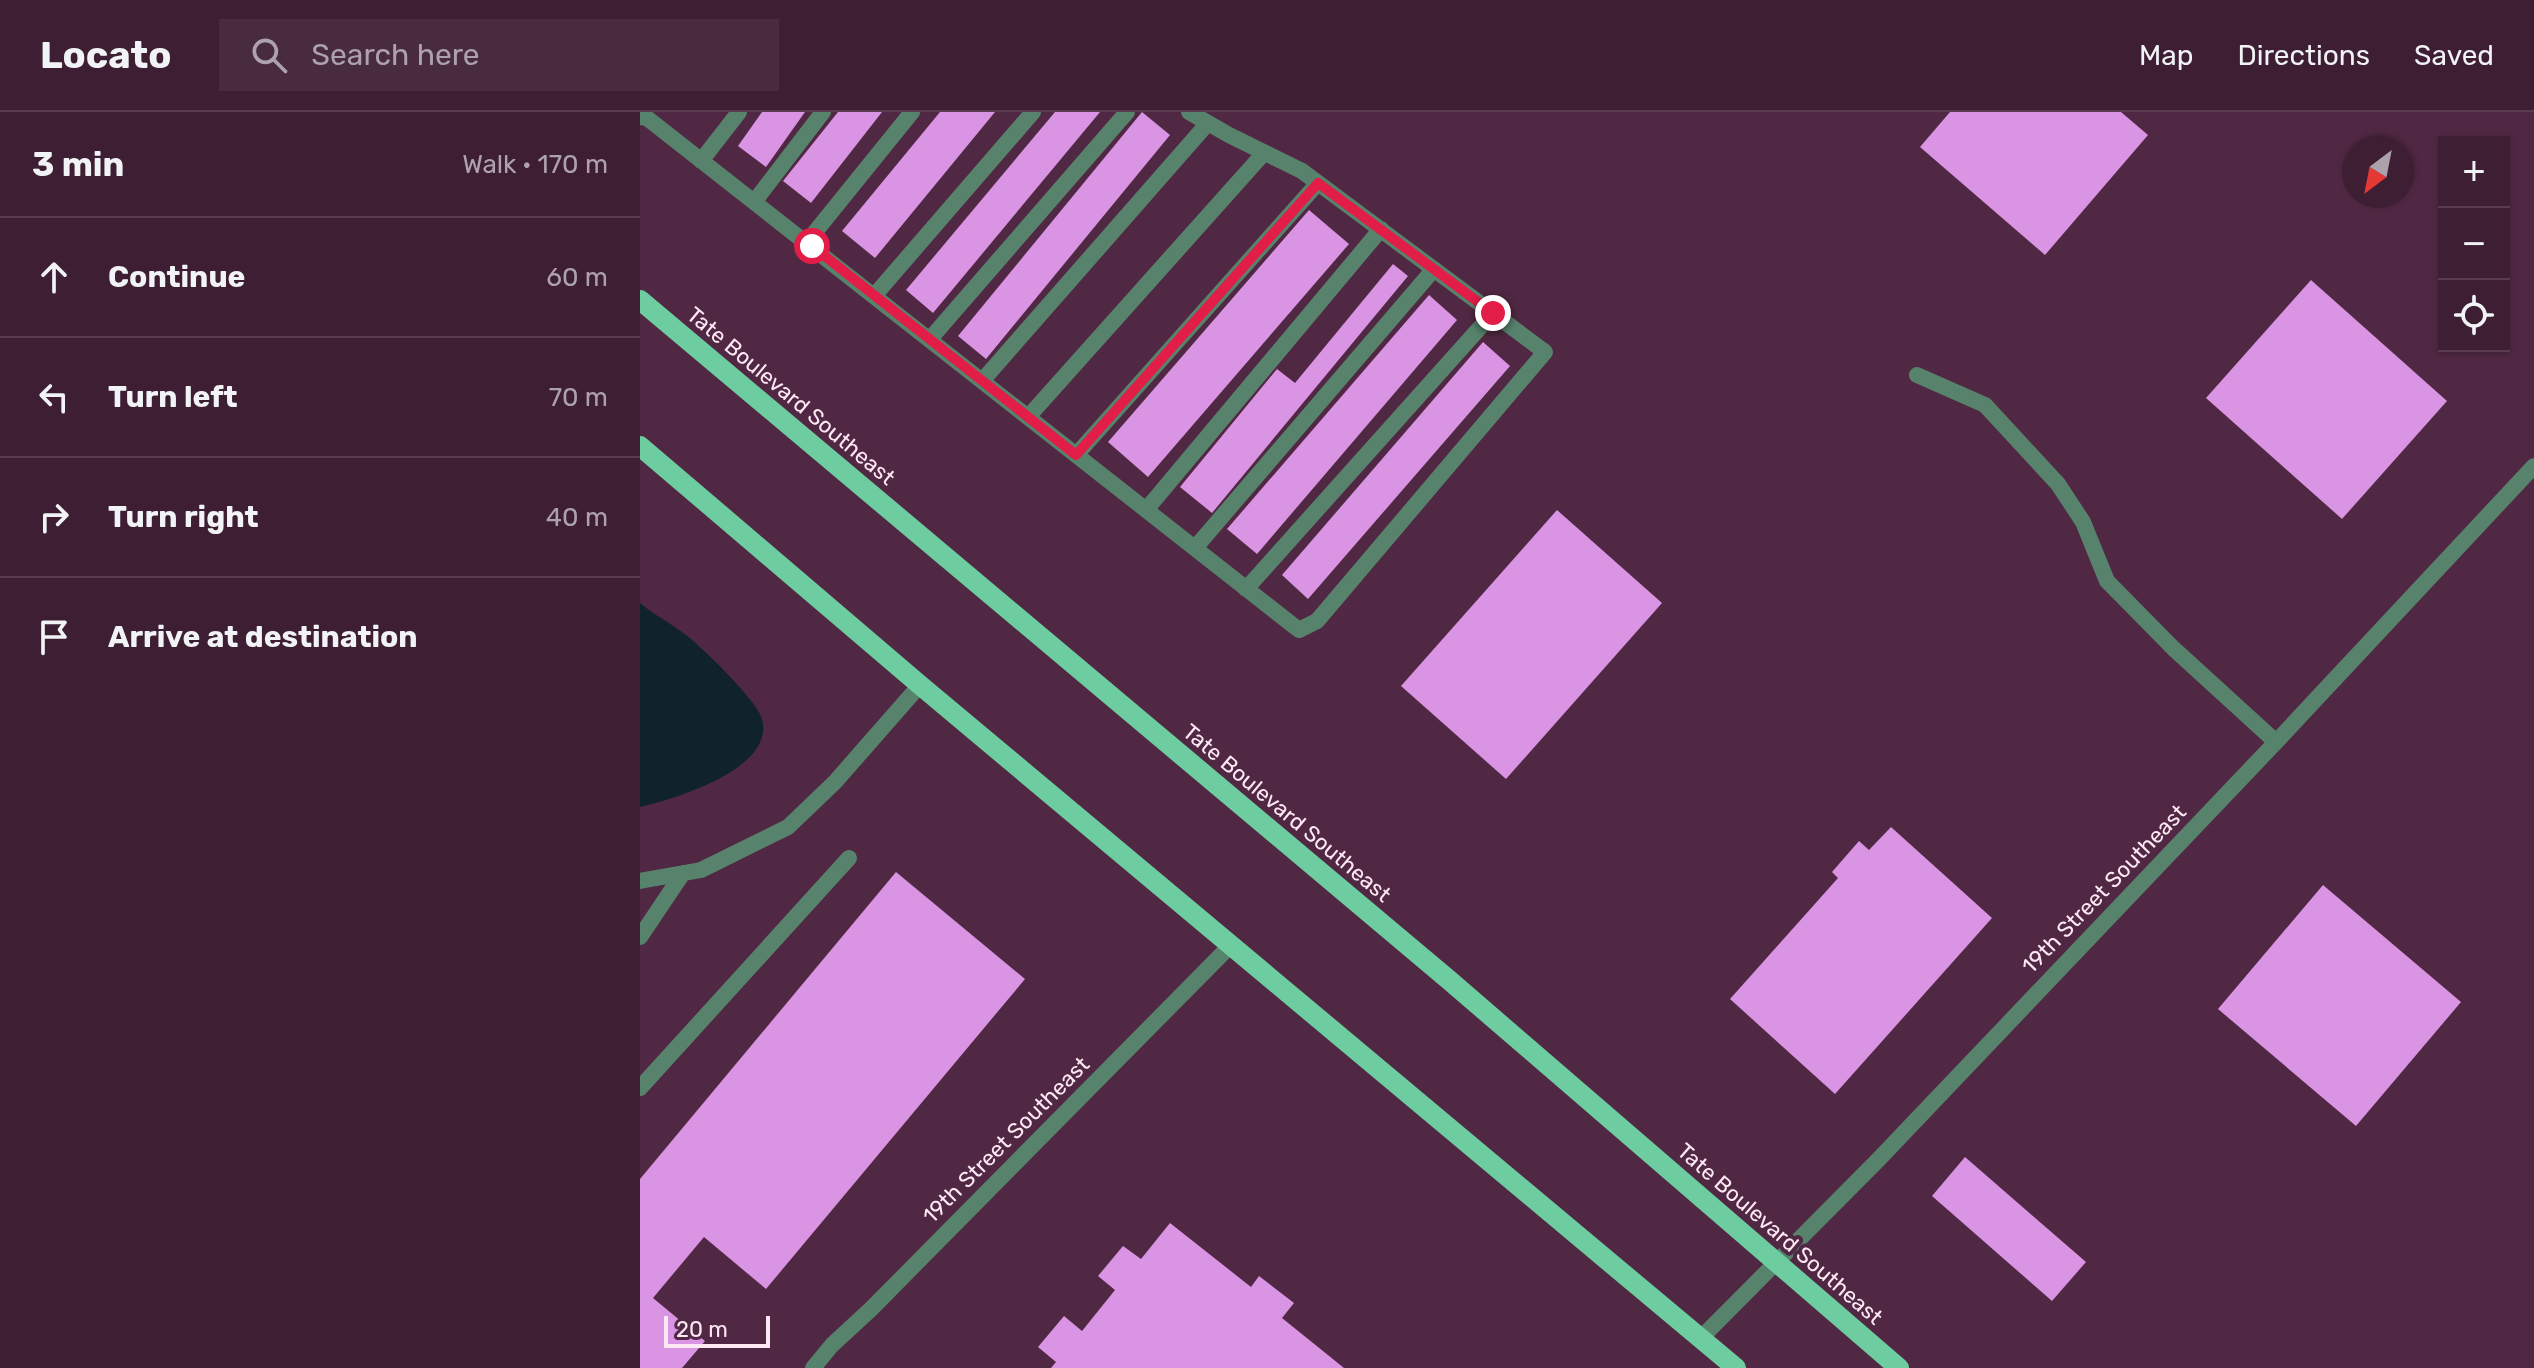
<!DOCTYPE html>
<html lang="en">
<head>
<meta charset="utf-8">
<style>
	:root { --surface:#3d1e32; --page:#482b3e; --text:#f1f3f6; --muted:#ada2ac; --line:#563c4d }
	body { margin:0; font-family:Rubik,sans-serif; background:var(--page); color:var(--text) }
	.controls { position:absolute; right:24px; top:24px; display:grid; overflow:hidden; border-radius:0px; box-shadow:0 2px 6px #0004 }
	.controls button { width:72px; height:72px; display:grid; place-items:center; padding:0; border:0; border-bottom:2px solid var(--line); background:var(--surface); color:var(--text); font:40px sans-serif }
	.compass { position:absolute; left:1702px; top:24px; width:72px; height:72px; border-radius:50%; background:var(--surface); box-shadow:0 2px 6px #0004; rotate:212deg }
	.scale { position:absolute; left:24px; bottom:20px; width:106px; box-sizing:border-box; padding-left:8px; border:4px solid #fee8f4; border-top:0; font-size:22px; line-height:28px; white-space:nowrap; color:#fee8f4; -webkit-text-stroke:6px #512843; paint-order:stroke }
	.stop { position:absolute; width:24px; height:24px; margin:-18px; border:6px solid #e11d48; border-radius:50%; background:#fff }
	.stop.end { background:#e11d48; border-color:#fff; box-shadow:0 2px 8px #0008 }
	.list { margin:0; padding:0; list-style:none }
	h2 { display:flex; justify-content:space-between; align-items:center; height:104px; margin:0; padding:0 32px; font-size:34px }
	h2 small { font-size:26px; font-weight:400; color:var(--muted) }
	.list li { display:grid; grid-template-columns:52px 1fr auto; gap:24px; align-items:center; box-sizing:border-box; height:120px; padding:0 32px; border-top:2px solid var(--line) }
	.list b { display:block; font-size:30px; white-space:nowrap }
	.list em { font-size:26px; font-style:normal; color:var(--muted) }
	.icon { flex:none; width:44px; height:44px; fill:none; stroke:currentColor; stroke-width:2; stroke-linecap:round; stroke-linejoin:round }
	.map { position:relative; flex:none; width:1894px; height:1256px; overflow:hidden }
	header { display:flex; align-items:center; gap:48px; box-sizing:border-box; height:112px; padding:0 40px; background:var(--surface); border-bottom:2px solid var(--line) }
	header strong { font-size:38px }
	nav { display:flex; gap:44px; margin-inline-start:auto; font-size:28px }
	.search { width:560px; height:72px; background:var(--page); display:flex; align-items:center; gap:20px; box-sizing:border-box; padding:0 28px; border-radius:0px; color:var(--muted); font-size:30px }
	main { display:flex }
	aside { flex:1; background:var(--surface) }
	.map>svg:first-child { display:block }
	.water { fill:#11232a }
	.building { fill:#d994e3 }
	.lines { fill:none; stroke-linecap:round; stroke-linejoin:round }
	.lane { stroke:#57836d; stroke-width:16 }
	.street { stroke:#57836d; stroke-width:16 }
	.primary { stroke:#6dcda1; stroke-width:20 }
	.route { stroke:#e11d48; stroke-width:10 }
	.labels { text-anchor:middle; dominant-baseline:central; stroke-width:8; stroke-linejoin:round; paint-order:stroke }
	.street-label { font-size:22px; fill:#fee8f4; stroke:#512843 }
</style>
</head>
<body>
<header>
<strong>Locato</strong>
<div class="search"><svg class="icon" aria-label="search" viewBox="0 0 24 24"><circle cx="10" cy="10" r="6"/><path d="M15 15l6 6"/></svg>Search here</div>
<nav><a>Map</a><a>Directions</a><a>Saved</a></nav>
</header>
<main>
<aside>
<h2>3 min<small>Walk · 170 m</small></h2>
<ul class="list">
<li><svg class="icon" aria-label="ahead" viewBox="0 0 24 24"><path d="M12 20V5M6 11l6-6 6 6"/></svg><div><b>Continue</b></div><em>60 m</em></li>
<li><svg class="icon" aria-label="left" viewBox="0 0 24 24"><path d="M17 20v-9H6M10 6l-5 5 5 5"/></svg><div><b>Turn left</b></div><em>70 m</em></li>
<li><svg class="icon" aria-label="right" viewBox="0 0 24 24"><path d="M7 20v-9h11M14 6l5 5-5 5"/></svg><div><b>Turn right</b></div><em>40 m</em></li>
<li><svg class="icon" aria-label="arrive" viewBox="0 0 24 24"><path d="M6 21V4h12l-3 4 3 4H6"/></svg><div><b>Arrive at destination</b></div></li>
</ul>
</aside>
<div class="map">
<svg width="1894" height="1256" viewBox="0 0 1894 1256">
	<rect width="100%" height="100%" fill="#512843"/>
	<path class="water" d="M 0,491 C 14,503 31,511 46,523 C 62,535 114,586 121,604 C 140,656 34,687 0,695 Z"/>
	<path class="building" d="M 122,0 L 165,0 L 126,55 L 98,34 Z
		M 198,0 L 242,0 L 171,91 L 143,69 Z
		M 300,0 L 355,0 L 235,146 L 202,119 Z
		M 415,0 L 460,0 L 293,201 L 266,178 Z
		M 502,0 L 530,23 L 346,247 L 318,224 Z
		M 1310,0 L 1481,0 L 1508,23 L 1405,143 L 1280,35 Z
		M 669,98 L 709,132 L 508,365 L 468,330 Z
		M 753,152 L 768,164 L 572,401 L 540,375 L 637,257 L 655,271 Z
		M 1671,168 L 1807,289 L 1702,407 L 1566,286 Z
		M 789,183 L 817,208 L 617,442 L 587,417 Z
		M 843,230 L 870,254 L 668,487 L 642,463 Z
		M 917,398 L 1022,491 L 866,667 L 761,574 Z
		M 1251,715 L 1352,806 L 1195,982 L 1090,887 L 1198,766 L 1192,760 L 1219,729 L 1229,738 Z
		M 256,760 L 385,867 L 126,1177 L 64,1125 L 13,1186 L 65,1229 L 42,1256 L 0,1256 L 0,1067 Z
		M 1683,773 L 1821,890 L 1716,1014 L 1578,897 Z
		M 1325,1045 L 1446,1150 L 1412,1189 L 1292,1084 Z
		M 530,1111 L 611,1175 L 619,1164 L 654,1191 L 642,1206 L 704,1256 L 411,1256 L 416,1250 L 398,1235 L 424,1204 L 442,1219 L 475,1178 L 458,1164 L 483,1134 L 501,1147 Z"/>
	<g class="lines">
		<path class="lane" d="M 0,5 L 7,6 L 659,518 L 677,509 L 905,240 L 662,59 L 589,23 L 549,0
			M 61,49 L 99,0
			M 114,90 L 183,0
			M 167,130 L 272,0
			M 234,184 L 393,0
			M 290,227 L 487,0
			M 342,269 L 568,11
			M 388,305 L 624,41
			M 436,343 L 678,71
			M 506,398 L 741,117
			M 555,436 L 794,157
			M 606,477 L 853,201
			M 0,769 L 61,758 L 148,715 L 195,670 L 280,573
			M 0,825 L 43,761
			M 0,976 L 209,746"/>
		<path class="street" d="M 1277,263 L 1345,293 L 1418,372 L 1443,410 L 1467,469 L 1533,536 L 1636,630
			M 1061,1226 L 1238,1048 L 1636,630 L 1894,354
			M 173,1256 L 192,1233 L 231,1197 L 592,832"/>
		<path class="primary" d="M 0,188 L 809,868 L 1259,1256
			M 0,334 L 280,573 L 1096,1256"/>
	</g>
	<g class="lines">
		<path class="route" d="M 172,134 L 436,343 L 678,71 L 853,201"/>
	</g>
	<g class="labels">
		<g class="street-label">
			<text transform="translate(151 284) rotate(40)">Tate Boulevard Southeast</text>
			<text transform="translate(647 701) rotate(40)">Tate Boulevard Southeast</text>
			<text transform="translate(1464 777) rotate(-46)">19th Street Southeast</text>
			<text transform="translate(366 1028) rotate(-45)">19th Street Southeast</text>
			<text transform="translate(1140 1122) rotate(41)">Tate Boulevard Southeast</text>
		</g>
	</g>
</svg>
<div class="controls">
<button>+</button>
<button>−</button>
<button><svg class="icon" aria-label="locate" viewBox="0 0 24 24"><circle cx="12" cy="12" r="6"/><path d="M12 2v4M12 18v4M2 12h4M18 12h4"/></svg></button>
</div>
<svg class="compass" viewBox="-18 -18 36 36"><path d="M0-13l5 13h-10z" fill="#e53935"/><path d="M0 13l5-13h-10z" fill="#ada2ac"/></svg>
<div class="scale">20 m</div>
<div class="stop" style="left:172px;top:134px"></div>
<div class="stop end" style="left:853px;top:201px"></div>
</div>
</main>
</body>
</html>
